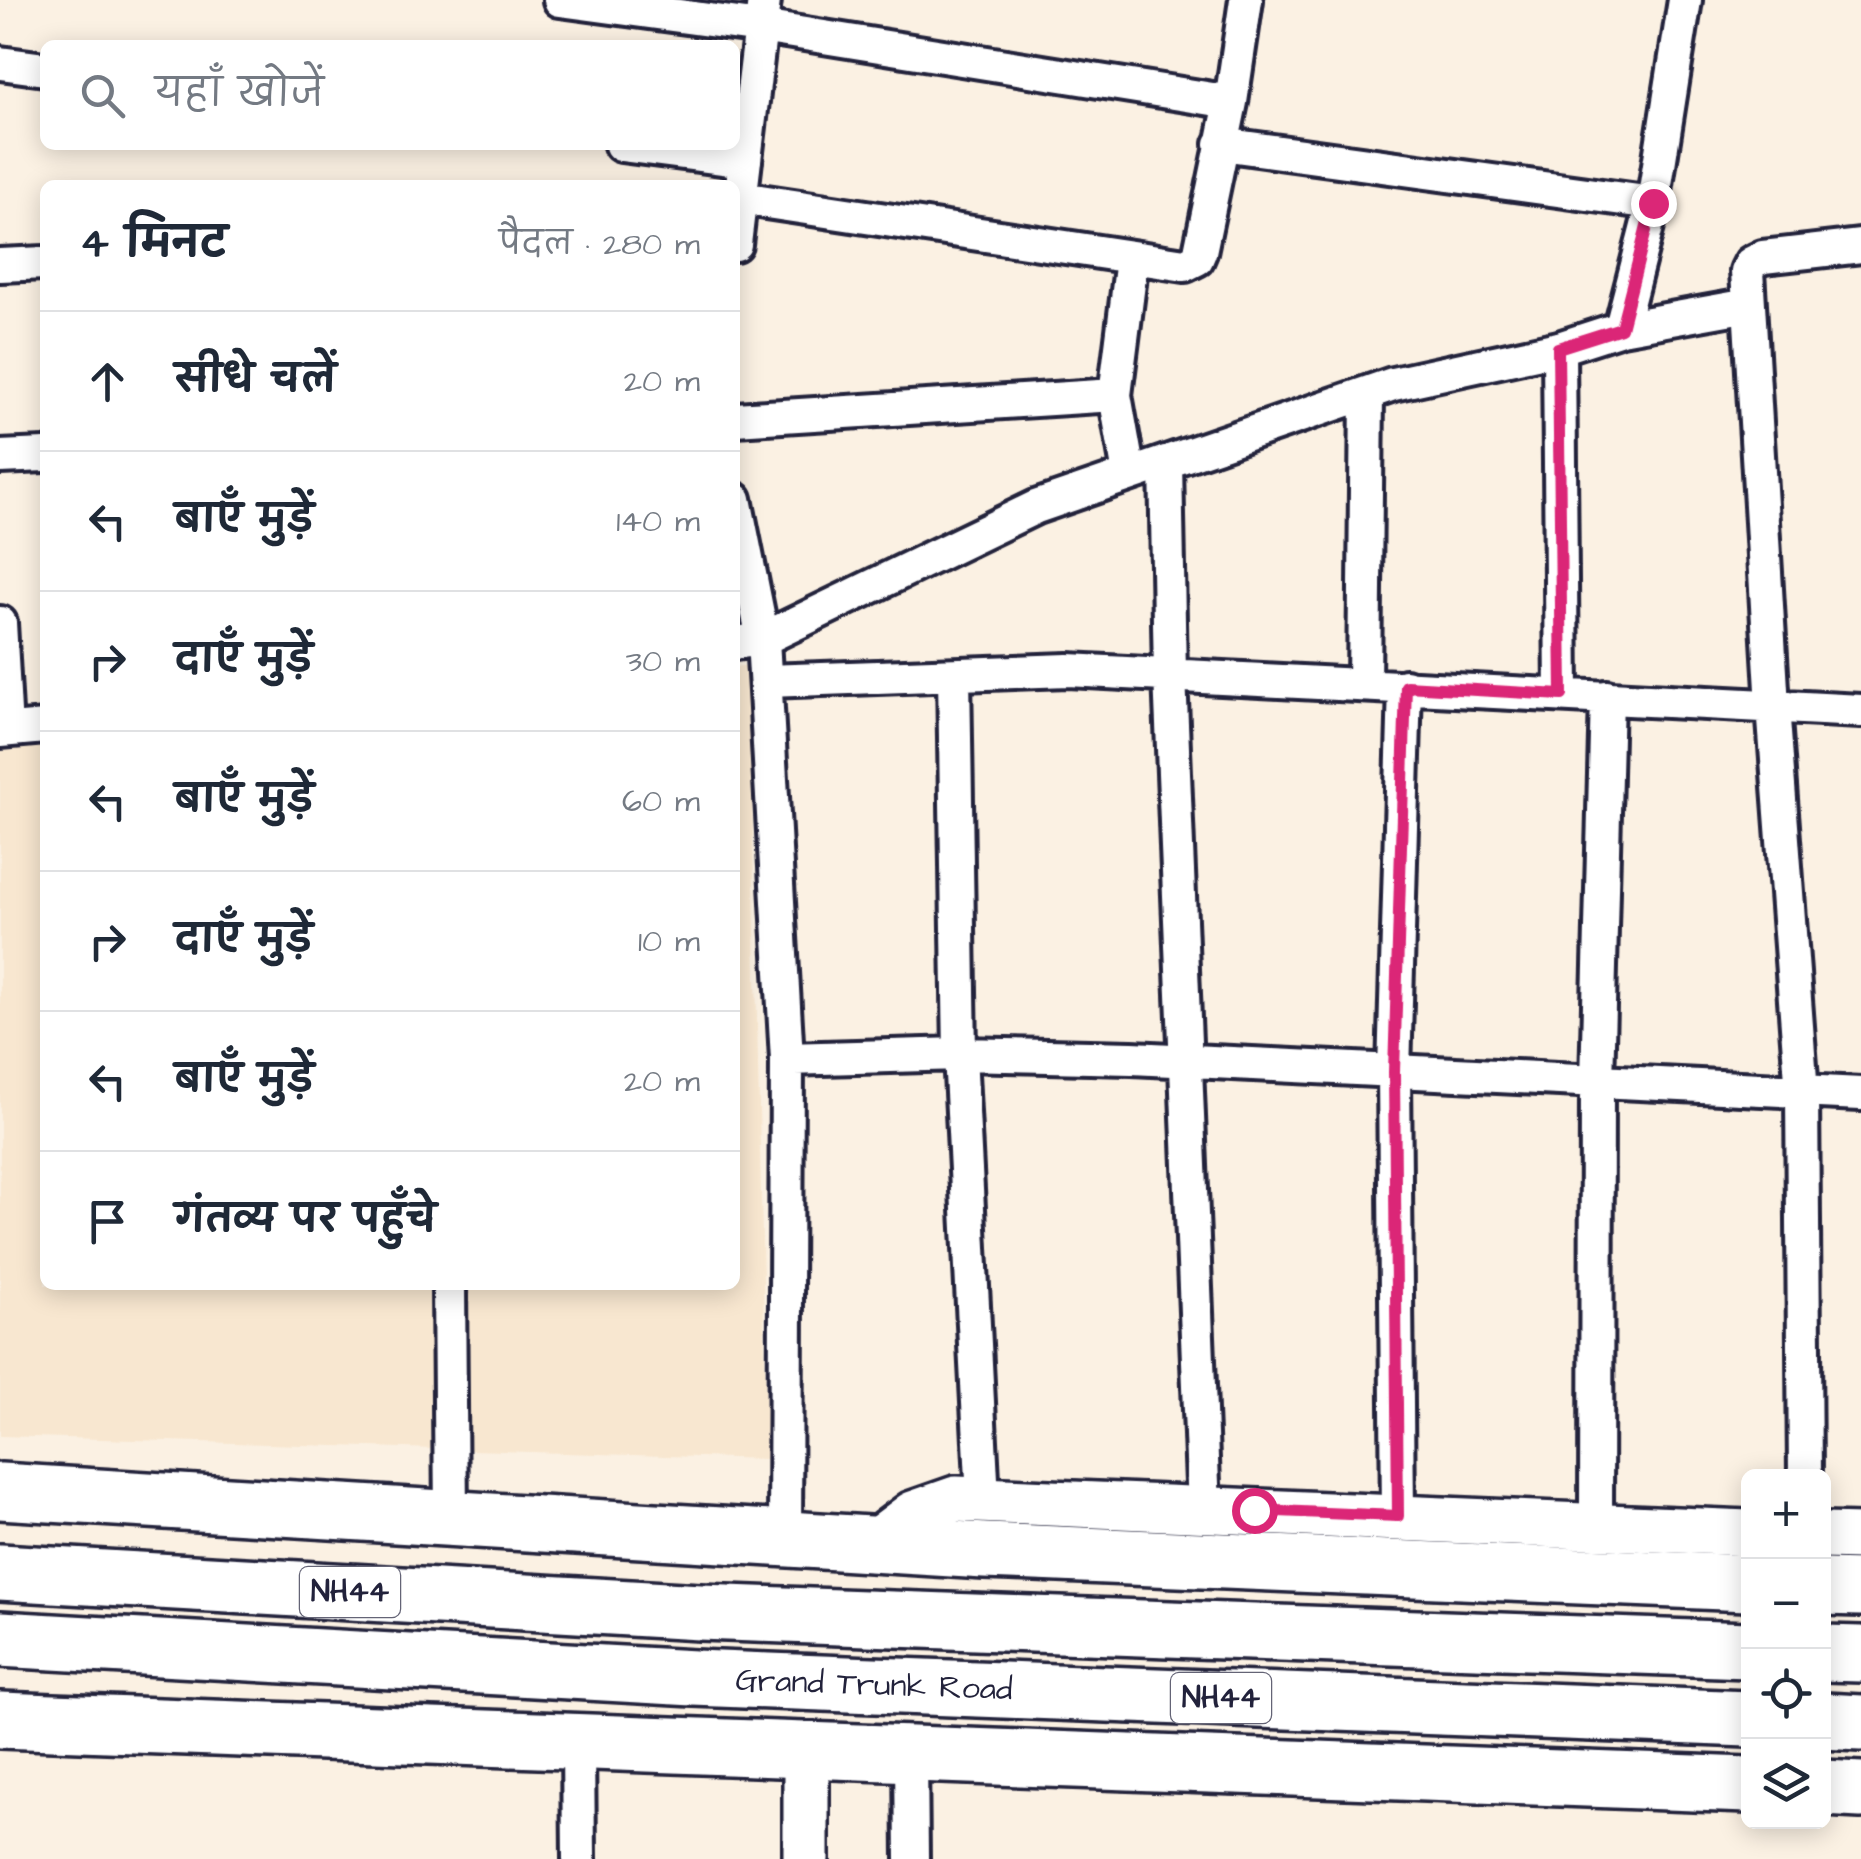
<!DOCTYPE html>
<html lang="hi">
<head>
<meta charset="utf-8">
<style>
	:root { --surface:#fff; --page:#f2f2f3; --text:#1f2937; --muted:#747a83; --line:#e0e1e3 }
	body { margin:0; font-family:"Architects Daughter","Playpen Sans Deva",sans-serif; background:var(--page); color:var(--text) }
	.controls { position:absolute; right:30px; bottom:30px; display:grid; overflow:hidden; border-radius:15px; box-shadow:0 5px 25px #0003 }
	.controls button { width:90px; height:90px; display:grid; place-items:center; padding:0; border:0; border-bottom:2px solid var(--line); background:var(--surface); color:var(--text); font:50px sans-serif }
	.stop { position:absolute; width:30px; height:30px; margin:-22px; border:8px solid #db2777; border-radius:50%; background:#fff }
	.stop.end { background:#db2777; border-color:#fff; box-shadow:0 2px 10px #0008 }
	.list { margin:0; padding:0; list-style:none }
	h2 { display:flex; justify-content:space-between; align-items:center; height:130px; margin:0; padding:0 40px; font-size:42px }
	h2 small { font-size:32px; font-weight:400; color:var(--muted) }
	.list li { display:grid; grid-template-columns:65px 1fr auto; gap:30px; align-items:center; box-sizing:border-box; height:140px; padding:0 40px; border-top:2px solid var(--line) }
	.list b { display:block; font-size:38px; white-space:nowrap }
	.list em { font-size:32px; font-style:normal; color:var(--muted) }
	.icon { flex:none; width:55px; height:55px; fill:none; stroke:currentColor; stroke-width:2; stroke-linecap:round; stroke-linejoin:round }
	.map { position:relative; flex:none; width:1861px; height:1859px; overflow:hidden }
	.search { position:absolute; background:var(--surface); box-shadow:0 5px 25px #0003; left:40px; top:40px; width:700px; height:110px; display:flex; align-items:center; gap:25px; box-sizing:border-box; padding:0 35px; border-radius:15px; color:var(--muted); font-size:38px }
	.panel { position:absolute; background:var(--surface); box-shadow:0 5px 25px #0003; left:40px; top:180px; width:700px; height:1110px; border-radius:15px }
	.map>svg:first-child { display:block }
	.built { fill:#f8e7d0 }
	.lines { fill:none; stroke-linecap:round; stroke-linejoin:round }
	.street-casing { stroke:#22223b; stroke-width:40 }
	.secondary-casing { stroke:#22223b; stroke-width:52 }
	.highway-casing { stroke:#22223b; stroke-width:62 }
	.street { stroke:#fff; stroke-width:32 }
	.secondary { stroke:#fff; stroke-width:45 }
	.highway { stroke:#fff; stroke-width:55 }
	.route { stroke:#db2777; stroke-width:12 }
	.labels { text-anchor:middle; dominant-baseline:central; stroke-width:8; stroke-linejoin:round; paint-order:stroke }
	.shield { fill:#fff; stroke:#646476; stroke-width:2.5 }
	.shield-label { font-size:30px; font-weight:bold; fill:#22223b }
	.street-label { font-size:32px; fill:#22223b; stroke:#fff }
</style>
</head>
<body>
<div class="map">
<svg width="1861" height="1859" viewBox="0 0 1861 1859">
	<rect width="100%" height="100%" fill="#fbf1e3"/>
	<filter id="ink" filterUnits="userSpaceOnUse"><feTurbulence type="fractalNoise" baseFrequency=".01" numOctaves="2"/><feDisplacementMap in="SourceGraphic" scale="20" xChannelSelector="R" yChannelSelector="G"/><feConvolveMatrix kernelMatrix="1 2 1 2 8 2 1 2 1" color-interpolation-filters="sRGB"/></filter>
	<g filter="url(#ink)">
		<path class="built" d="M 749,665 L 767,1459 L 0,1436 L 0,744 L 45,739 L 45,1285 L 735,1285 L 735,667 Z"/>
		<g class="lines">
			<defs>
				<path id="street" d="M 560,0 L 761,27 L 1231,102
					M 0,63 L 45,69
					M 1221,144 L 1653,203
					M 621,145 L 745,161
					M 740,198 L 1185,265 L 1197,259 L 1200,252 L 1231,102 L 1246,0
					M 735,244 L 764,0
					M 0,265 L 45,263
					M 1621,328 L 1653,203 L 1685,0
					M 1559,348 L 1562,695
					M 735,419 L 1115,395
					M 0,457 L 45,455
					M 1166,462 L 1170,675 L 1204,1508
					M 1129,474 L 1115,395 L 1132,259
					M 735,499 L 763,639 L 787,1059 L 785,1539
					M 0,623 L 6,730
					M 735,643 L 763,639 L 1036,507 L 1393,384 L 1559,348 L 1621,328 L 1749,305
					M 954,675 L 960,1054 L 983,1499
					M 767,681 L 1068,670 L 1861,711
					M 1364,685 L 1367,393
					M 0,731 L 45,727
					M 787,1059 L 960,1054 L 1132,1058 L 1861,1094
					M 449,1285 L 451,1518
					M 1805,1476 L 1802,1093 L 1773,706 L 1747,271 L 1751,263 L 1763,257 L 1861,246
					M 1398,1516 L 1394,1072 L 1405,686
					M 1596,1526 L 1597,1082 L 1607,697
					M 578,1743 L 579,1859
					M 911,1755 L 912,1859"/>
				<path id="secondary" d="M 1824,1536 L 1861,1537
					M 873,1544 L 913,1514 L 956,1499 L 1748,1533
					M 806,1751 L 806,1859"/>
				<path id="highway" d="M 0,1491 L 985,1551 L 1748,1583
					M 0,1572 L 700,1612 L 1748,1650
					M 1824,1587 L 1861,1588
					M 0,1639 L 694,1678 L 1748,1719
					M 1824,1653 L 1861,1654
					M 0,1720 L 1748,1785
					M 1824,1721 L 1861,1723
					M 1824,1788 L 1861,1790"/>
			</defs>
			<use href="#street" class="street-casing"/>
			<use href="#secondary" class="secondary-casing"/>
			<use href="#highway" class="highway-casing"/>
			<use href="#street" class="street"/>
			<use href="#secondary" class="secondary"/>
			<use href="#highway" class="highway"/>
		</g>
	</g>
	<g class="lines" filter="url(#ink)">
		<path class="route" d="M 1254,1510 L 1398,1516 L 1394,1072 L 1406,686 L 1562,695 L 1558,348 L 1621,328 L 1653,203"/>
	</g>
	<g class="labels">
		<g class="shield">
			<rect x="300" y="1567" width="100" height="50" rx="8"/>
			<rect x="1171" y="1673" width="100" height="50" rx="8"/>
		</g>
		<g class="shield-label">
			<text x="350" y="1592">NH44</text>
			<text x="1221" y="1698">NH44</text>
		</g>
		<g class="street-label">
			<text transform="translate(874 1685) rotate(2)">Grand Trunk Road</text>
		</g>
	</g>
</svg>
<div class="controls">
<button>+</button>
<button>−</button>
<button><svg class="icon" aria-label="locate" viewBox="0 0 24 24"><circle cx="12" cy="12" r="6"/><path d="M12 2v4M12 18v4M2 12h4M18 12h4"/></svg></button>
<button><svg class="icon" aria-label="layers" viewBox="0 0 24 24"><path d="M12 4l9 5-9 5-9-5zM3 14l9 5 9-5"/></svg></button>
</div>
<div class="stop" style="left:1254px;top:1510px"></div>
<div class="stop end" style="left:1653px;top:203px"></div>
<div class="search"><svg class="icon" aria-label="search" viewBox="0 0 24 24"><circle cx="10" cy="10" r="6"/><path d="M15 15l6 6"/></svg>यहाँ खोजें</div>
<section class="panel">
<h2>4 मिनट<small>पैदल · 280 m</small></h2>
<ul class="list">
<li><svg class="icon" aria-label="ahead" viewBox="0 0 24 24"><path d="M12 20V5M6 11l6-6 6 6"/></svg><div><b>सीधे चलें</b></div><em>20 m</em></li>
<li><svg class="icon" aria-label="left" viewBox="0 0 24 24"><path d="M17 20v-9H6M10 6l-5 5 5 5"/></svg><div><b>बाएँ मुड़ें</b></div><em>140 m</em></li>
<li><svg class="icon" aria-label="right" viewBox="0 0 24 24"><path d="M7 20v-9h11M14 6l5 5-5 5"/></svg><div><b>दाएँ मुड़ें</b></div><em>30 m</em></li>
<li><svg class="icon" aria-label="left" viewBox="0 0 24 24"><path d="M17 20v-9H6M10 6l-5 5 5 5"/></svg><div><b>बाएँ मुड़ें</b></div><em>60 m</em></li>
<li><svg class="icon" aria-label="right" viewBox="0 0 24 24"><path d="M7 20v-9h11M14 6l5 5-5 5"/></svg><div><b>दाएँ मुड़ें</b></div><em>10 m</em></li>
<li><svg class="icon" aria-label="left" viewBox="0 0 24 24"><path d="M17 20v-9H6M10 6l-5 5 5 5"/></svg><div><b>बाएँ मुड़ें</b></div><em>20 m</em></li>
<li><svg class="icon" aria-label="arrive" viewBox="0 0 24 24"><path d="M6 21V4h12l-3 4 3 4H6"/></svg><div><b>गंतव्य पर पहुँचे</b></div></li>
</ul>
</section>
</div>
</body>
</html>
